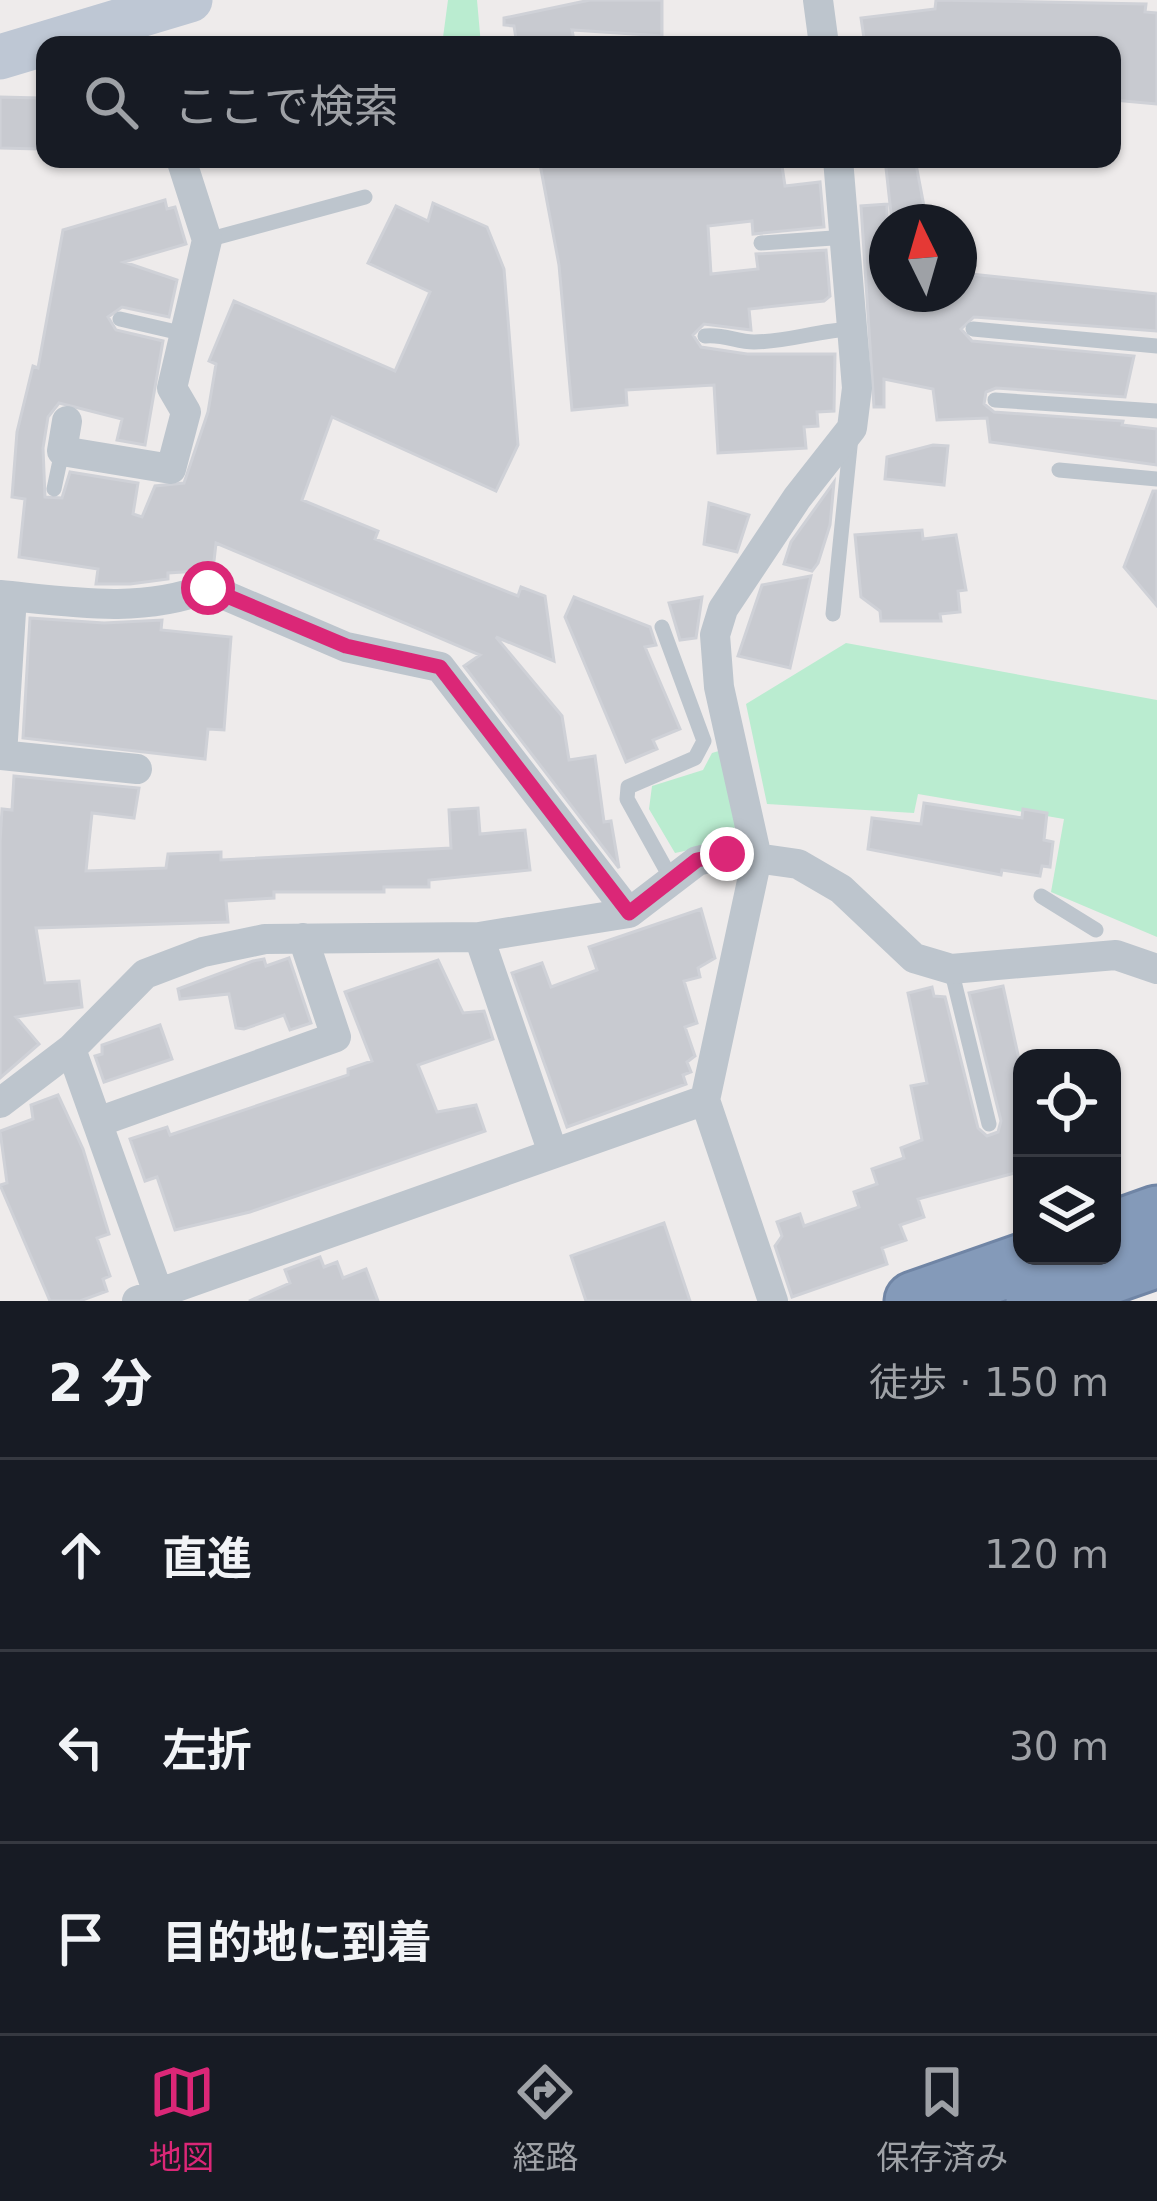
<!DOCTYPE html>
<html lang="ja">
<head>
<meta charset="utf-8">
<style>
	:root { --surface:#171b24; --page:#242831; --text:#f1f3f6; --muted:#9ea1a6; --line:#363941; --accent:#db2777 }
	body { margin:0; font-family:"DejaVu Sans","Noto Sans JP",sans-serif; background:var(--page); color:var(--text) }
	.controls { position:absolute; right:36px; bottom:36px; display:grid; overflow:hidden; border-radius:24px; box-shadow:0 3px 9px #0004 }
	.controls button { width:108px; height:108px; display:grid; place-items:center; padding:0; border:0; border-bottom:3px solid var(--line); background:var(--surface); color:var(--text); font:60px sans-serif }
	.compass { position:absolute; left:869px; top:204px; width:108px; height:108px; border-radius:50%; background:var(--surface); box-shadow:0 3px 9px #0004; rotate:355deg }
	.stop { position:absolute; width:36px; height:36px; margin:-27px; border:9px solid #db2777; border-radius:50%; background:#fff }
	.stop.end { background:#db2777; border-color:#fff; box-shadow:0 3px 12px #0008 }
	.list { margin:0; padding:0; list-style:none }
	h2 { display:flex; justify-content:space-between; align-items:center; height:156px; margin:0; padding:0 48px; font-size:51px }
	h2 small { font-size:39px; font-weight:400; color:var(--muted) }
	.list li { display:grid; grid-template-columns:78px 1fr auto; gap:36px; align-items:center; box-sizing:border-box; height:192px; padding:0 48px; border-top:3px solid var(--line) }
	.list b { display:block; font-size:45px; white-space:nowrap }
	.list em { font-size:39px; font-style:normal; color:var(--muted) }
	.icon { flex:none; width:66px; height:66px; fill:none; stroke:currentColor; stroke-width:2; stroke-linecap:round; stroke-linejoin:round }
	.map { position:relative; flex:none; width:1157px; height:1301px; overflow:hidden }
	.search { position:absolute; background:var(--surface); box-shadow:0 3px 9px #0004; left:36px; right:36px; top:36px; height:132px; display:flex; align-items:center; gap:30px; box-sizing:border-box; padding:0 42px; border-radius:24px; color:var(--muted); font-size:45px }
	.sheet { height:732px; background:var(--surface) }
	nav { display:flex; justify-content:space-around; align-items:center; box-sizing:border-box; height:168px; border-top:3px solid var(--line); background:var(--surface); font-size:33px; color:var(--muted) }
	nav a { display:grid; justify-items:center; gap:6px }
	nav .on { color:var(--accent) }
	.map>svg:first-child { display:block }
	.green { fill:#baecd0 }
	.building { fill:#c8cad0; stroke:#cfd1d7; stroke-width:3 }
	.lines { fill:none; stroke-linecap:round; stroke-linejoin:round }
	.highway-casing { stroke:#7085a5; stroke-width:63 }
	.lane { stroke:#bdc5cd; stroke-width:15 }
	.street { stroke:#bdc5cd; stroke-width:30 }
	.secondary { stroke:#bec7d4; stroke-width:45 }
	.highway { stroke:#849ab9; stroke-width:57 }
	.route { stroke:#db2777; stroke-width:15 }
</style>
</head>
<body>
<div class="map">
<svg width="1157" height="1301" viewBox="0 0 1157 1301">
	<rect width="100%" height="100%" fill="#eeebeb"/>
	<path class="green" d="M 448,0 L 477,0 L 481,45 L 442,45 Z
		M 846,643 L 1157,700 L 1157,937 L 1051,892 L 1064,819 L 918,794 L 914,813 L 767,804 L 746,704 Z
		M 722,750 L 737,824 L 723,843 L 675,853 L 649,809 L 652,786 L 703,770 L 712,753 Z"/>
	<path class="building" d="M 590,0 L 662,0 L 662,36 L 572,30 L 575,45 L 517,45 L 514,26 L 504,25 L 504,18 Z
		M 936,0 L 1146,4 L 1145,12 L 1157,13 L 1157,104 L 1112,100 L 1112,45 L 865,45 L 861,18 L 935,9 Z
		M 0,97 L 39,98 L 38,149 L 0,148 Z
		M 539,159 L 781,159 L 785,186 L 820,182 L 824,227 L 753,234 L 752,221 L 708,226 L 711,274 L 758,269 L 756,254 L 826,250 L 830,296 L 824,301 L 749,309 L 751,330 L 704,324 L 693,335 L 701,347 L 747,354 L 835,354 L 834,411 L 817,412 L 818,426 L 804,427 L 806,448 L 718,453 L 714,385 L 626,390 L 627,405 L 572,410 L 559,265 Z
		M 885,159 L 915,159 L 927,222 L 892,222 Z
		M 165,200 L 167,209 L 175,207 L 186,244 L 124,262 L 177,280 L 169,317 L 122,307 L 108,317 L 116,330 L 163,341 L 145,445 L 117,440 L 122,419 L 59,403 L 48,417 L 43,448 L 45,497 L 62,498 L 70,472 L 138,483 L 133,514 L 142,517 L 155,486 L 184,483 L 208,412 L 216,364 L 209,361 L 234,301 L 395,371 L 430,292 L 368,263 L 396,206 L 428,221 L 433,203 L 487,227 L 504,269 L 518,445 L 496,491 L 332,417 L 302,500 L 378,531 L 375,539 L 518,596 L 521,587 L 545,596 L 554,661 L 496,637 L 562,716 L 569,760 L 595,756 L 604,822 L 611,821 L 619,868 L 464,666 L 480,655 L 216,543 L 213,570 L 168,573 L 168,579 L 130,584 L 96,584 L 98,569 L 19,557 L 25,499 L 12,497 L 17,432 L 33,366 L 38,368 L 63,230 Z
		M 887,204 L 887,294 L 959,294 L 959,274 L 971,274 L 1157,294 L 1157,331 L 974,317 L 961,329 L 972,341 L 1134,356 L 1125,397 L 996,388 L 986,392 L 984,404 L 994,412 L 1123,421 L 1122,425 L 1157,429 L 1157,465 L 990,442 L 987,418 L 937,420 L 933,389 L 884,379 L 884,407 L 874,407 L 861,206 Z
		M 933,445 L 948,446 L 944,485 L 885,479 L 887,457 Z
		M 834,482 L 830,525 L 818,563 L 812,571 L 784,564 L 791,542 Z
		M 1153,491 L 1157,491 L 1157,606 L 1124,567 Z
		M 709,503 L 749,515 L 737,552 L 704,544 Z
		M 922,530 L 923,539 L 956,535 L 966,590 L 958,591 L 960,612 L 940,614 L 941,621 L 881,621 L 880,611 L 861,597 L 855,535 Z
		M 811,576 L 790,668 L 738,656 L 762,585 Z
		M 574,597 L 650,627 L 656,645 L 645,647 L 680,729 L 653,740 L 657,749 L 626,762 L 565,617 Z
		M 702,597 L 696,638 L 680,640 L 669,603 Z
		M 30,618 L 104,623 L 162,620 L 161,630 L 231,637 L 224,730 L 208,729 L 205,759 L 23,738 Z
		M 14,776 L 139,788 L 134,818 L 92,813 L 86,871 L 166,868 L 168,854 L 221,852 L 221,860 L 451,848 L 449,810 L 478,808 L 480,834 L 525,830 L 530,870 L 429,880 L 429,887 L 384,887 L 384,892 L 274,892 L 274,898 L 226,901 L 228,922 L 36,928 L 45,983 L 79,981 L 82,1007 L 16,1017 L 39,1044 L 0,1078 L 0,843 L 2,809 L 12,810 Z
		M 924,803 L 1022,818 L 1023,809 L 1047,813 L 1044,840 L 1053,842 L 1050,867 L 1042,866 L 1040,876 L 1002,870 L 1001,875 L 868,849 L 872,818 L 921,824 Z
		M 701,909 L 715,958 L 698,968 L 700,977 L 684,981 L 697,1023 L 685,1027 L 695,1056 L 687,1062 L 691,1072 L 683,1075 L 686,1084 L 567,1127 L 512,973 L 542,963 L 551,987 L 597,970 L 589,947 Z
		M 289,958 L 311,1023 L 290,1030 L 284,1015 L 244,1029 L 236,1028 L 229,994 L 180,999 L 178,989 L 253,961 L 264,959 L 266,966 Z
		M 438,960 L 463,1013 L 484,1011 L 493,1039 L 418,1065 L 437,1112 L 476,1105 L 485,1131 L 250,1212 L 175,1230 L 157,1177 L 145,1181 L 130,1139 L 167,1127 L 170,1135 L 348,1075 L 348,1069 L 372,1061 L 345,992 Z
		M 1003,986 L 1022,1073 L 1022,1171 L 918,1199 L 924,1217 L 900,1225 L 906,1240 L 882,1248 L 887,1264 L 792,1297 L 775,1246 L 782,1236 L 777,1222 L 800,1214 L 804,1226 L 859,1207 L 854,1192 L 877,1184 L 872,1169 L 904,1158 L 901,1148 L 922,1140 L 911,1086 L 927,1083 L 908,993 L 932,987 L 934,996 L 945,997 L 978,1128 L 987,1136 L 998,1132 L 1001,1121 L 969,993 Z
		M 160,1025 L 172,1059 L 104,1082 L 95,1056 L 102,1054 L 102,1045 Z
		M 58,1095 L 83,1149 L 109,1234 L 97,1238 L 110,1276 L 103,1279 L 107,1291 L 80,1301 L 50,1301 L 0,1185 L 7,1183 L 0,1131 L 33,1119 L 31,1105 Z
		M 664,1223 L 690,1301 L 586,1301 L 571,1256 Z
		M 320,1257 L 324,1267 L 337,1262 L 343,1278 L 366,1269 L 378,1301 L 249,1301 L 290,1283 L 285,1270 Z"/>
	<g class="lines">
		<defs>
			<path id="highway" d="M 1112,1231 L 1157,1215
				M 914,1301 L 1043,1256
				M 1035,1301 L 1157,1258"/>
		</defs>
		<use href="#highway" class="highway-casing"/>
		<path class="lane" d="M 207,240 L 365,197
			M 761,243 L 847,237
			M 120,319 L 185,334
			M 973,329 L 1157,346
			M 705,336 C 724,334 737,342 754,342 C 789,342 818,330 853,329
			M 995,400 L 1157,411
			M 1059,470 L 1157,479
			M 54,489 L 62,451
			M 833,614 L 851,437
			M 662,627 L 704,741 L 695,758 L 628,787 L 627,799 L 673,882
			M 1041,896 L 1096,930
			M 951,969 L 989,1124"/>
		<path class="street" d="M 818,0 L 824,45
			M 67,421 L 62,451 L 171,469 L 186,412 L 172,388 L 207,240 L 181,159
			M 0,595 C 71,602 140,614 208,588 L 346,647 L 440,667 L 629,913
			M 0,755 L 137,769
			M 2,755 L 12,596
			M 479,937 L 553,1153
			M 71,1049 L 161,1301
			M 0,1103 L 71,1049 L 145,974 L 203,952 L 265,939 L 479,937 L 629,913 L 697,861 L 727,854 L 798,864 L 841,889 L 914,958 L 951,969 L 1116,955 L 1157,969
			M 98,1122 L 336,1037 L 303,938
			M 137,1301 L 705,1100
			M 773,1301 L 705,1100 L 757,858 L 719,687 L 715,635 L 723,609 L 797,498 L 852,428 L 857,388 L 838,159"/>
		<path class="secondary" d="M 0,57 L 190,0"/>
		<use href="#highway" class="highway"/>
	</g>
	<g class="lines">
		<path class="route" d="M 208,588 L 346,646 L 440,667 L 629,913 L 697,860 L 727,854"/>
	</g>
</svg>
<div class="controls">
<button><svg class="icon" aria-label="locate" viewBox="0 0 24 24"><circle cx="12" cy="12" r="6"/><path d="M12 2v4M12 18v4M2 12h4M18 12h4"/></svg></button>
<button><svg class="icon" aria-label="layers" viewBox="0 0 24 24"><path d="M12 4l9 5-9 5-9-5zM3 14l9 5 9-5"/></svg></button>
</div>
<svg class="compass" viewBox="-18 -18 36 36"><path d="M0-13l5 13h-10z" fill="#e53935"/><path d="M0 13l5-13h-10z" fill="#9ea1a6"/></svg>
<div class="stop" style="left:208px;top:588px"></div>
<div class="stop end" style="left:727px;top:854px"></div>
<div class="search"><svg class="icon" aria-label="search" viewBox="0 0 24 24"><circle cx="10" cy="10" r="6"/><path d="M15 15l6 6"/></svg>ここで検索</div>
</div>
<section class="sheet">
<h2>2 分<small>徒歩 · 150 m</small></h2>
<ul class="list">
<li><svg class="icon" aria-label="ahead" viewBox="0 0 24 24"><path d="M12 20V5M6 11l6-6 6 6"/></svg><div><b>直進</b></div><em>120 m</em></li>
<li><svg class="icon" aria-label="left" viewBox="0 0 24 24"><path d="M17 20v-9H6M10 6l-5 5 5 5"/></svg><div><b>左折</b></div><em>30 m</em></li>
<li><svg class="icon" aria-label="arrive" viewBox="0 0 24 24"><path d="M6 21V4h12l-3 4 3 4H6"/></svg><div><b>目的地に到着</b></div></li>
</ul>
</section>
<nav>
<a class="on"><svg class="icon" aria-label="map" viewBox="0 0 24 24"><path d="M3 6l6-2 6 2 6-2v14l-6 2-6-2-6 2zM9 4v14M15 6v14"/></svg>地図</a>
<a><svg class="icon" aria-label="directions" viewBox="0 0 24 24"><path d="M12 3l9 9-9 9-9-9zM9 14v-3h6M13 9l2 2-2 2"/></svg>経路</a>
<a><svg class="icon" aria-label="saved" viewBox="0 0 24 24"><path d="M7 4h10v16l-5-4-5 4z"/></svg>保存済み</a>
</nav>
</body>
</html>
